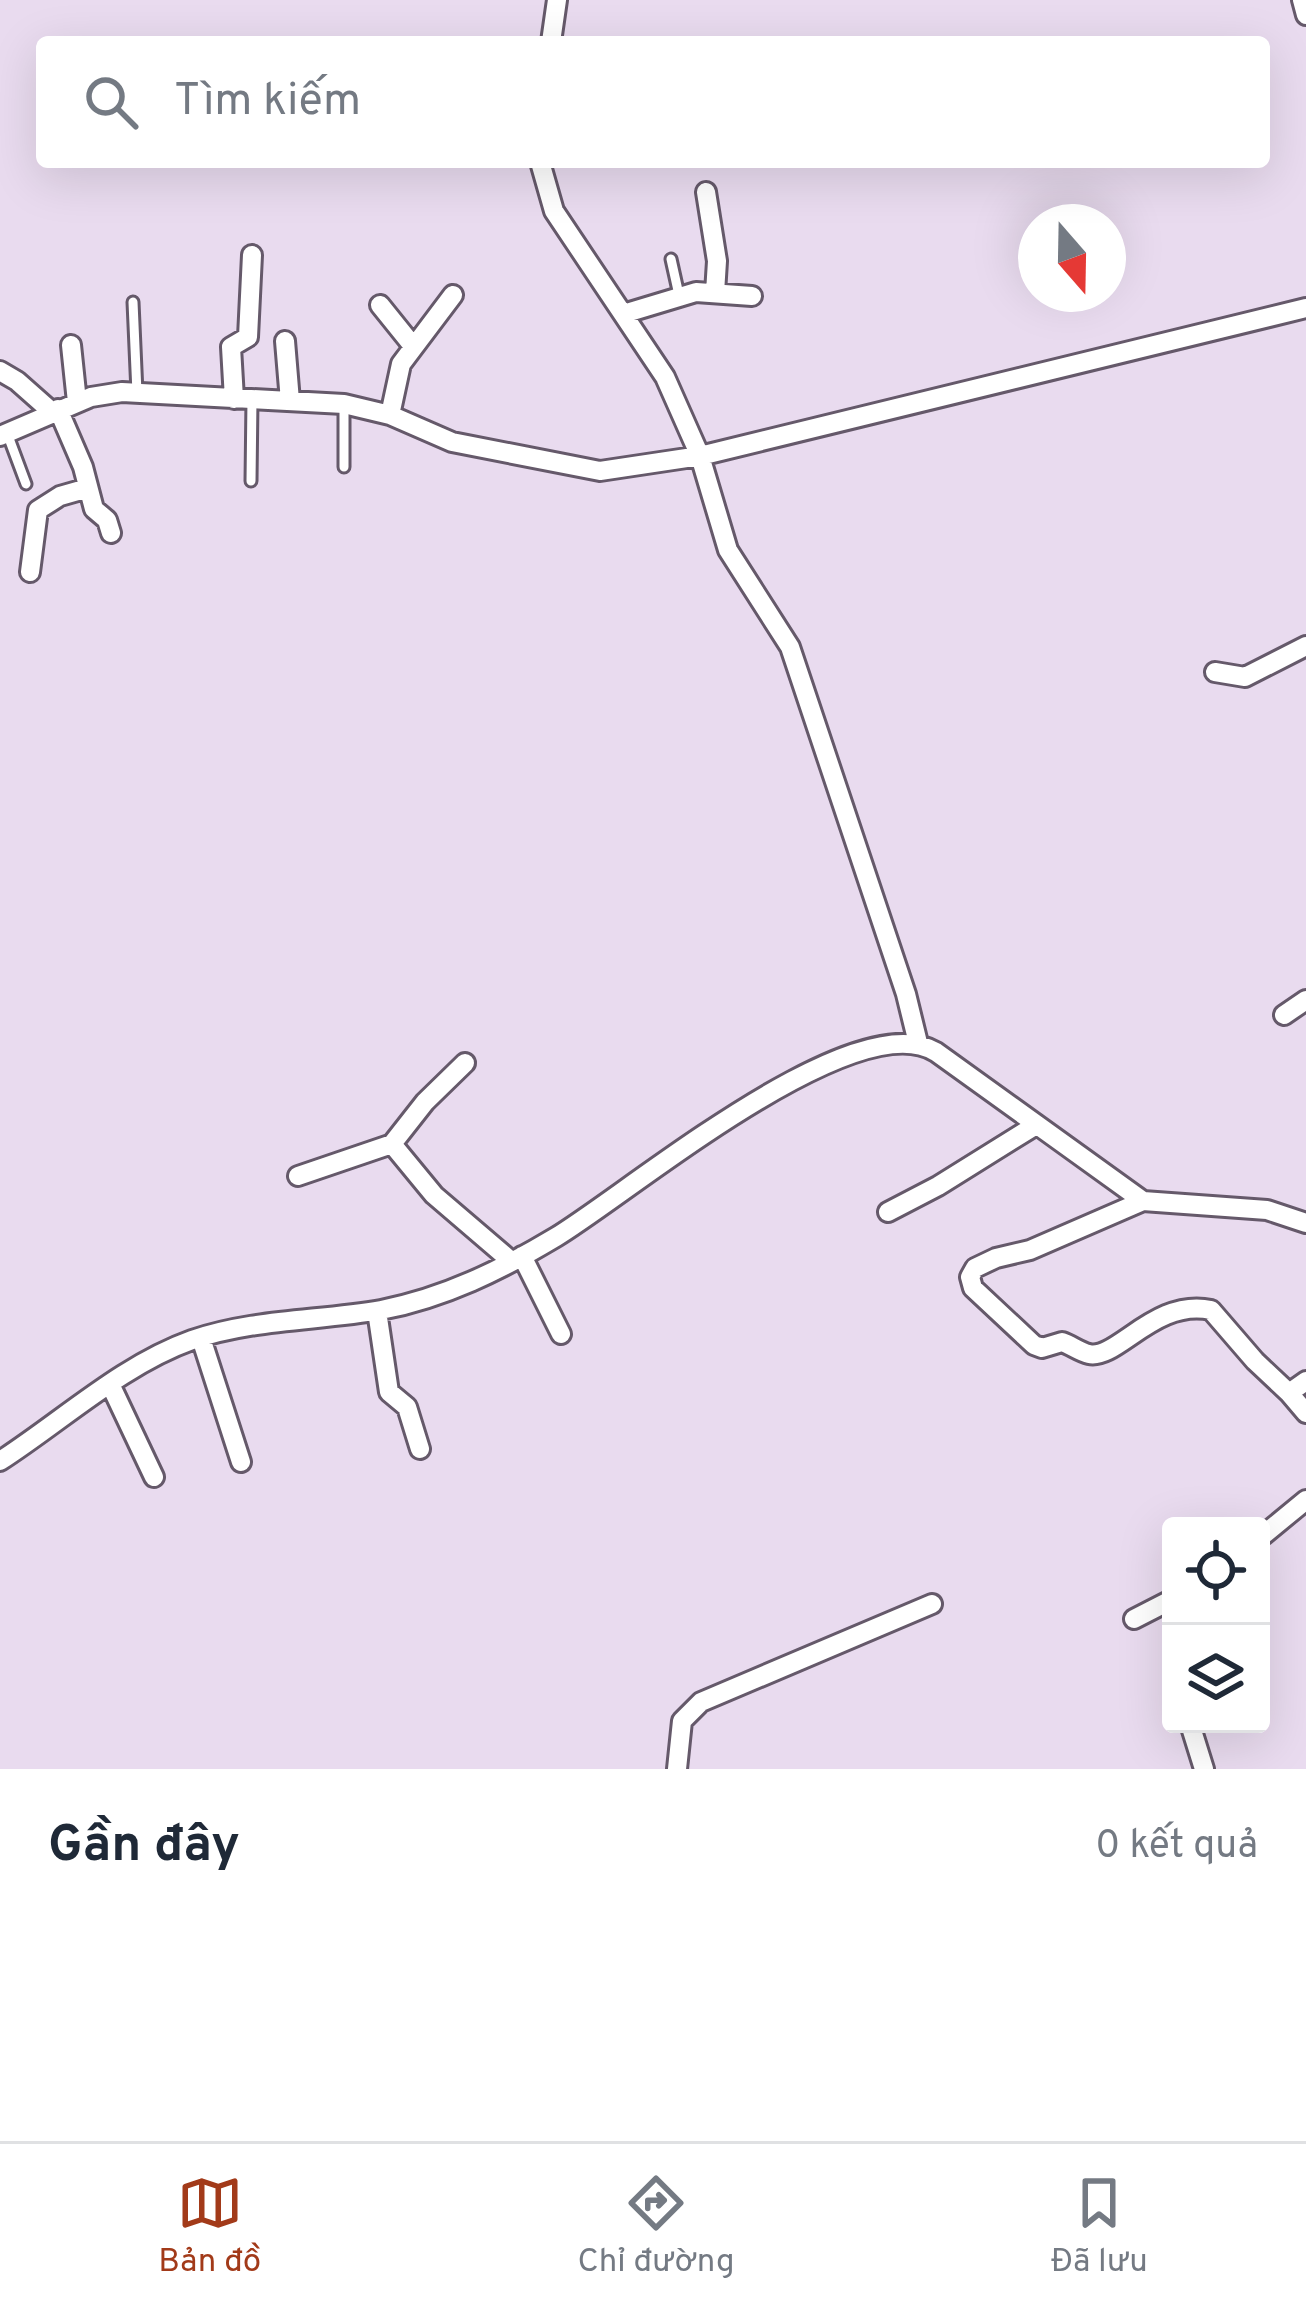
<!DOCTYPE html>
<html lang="vi">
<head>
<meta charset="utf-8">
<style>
	:root { --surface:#fff; --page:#f6f6f7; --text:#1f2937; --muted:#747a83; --line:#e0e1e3; --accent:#a23a19 }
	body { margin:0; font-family:Overpass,sans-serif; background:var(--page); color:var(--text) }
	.controls { position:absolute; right:36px; bottom:36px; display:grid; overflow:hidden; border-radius:12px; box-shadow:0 12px 48px #0002 }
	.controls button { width:108px; height:108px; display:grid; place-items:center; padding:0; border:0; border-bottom:3px solid var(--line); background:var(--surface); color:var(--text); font:60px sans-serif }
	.compass { position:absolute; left:1018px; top:204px; width:108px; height:108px; border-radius:50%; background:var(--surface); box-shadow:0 12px 48px #0002; rotate:160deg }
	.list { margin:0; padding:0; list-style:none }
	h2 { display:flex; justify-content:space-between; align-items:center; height:156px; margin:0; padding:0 48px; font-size:51px }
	h2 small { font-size:39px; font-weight:400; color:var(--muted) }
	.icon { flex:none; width:66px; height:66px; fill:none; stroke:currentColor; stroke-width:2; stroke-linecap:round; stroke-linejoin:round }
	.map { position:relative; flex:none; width:1306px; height:1769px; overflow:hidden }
	.search { position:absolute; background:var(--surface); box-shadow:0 12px 48px #0002; left:36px; right:36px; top:36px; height:132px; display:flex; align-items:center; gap:30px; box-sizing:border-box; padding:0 42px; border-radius:12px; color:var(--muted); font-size:45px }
	.sheet { height:372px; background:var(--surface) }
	nav { display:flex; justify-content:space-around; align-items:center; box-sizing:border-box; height:168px; border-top:3px solid var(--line); background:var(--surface); font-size:33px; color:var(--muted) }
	nav a { display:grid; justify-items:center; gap:6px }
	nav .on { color:var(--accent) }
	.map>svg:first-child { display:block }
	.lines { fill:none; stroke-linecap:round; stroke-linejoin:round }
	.service-casing { stroke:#65596a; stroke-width:15 }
	.minor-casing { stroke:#65596a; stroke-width:24 }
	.service { stroke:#fff; stroke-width:9 }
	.minor { stroke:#fff; stroke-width:18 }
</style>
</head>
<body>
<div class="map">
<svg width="1306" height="1769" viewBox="0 0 1306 1769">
	<rect width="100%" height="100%" fill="#e9dbef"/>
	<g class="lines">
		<defs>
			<path id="service" d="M 671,259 L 679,295
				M 133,302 L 137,393
				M 344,406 L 344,467
				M 7,433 L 26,484
				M 251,481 L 252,399"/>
			<path id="minor" d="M 1302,0 L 1306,15
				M 551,42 L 557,0
				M 540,162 L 554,211 L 665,377 L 700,456 L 728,550 L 790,647 L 906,994 L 918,1043
				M 706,192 L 717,261 L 715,293
				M 380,305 L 413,346
				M 623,314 L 696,292 L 752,296
				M 285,341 L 290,401
				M 71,345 L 77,402
				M 0,371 L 17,381 L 52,412
				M 234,399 L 231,347 L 248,337 L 252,255
				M 58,409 L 83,467 L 94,509 L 107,520 L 111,533
				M 390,415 L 401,364 L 453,295
				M 0,436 L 91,397 L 122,392 L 344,404 L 390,415 L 452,442 L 600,471 L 700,456 L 1306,308
				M 30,572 L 38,510 L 60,496 L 88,488
				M 1215,672 L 1245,677 L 1306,646
				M 1284,1015 L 1306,1000
				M 392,1144 L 434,1195 L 511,1261
				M 298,1176 L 392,1144 L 425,1102 L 465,1063
				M 1143,1201 L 1030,1250 L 996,1258 L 975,1268 L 970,1277 L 973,1288 L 1034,1345 L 1042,1348 L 1062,1342 C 1071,1345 1080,1352 1089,1354 C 1117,1360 1155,1298 1211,1310 L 1255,1361 L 1289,1393
				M 888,1212 L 938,1186 L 1036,1125
				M 522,1256 L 561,1334
				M 377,1311 L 389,1392 L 407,1407 L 420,1449
				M 201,1338 L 241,1462
				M 1306,1381 L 1289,1393 L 1306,1413
				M 111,1386 L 154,1477
				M 0,1461 C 62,1421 122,1365 192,1340 C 253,1319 318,1321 381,1310 C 444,1298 501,1270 556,1237 C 629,1193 855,1002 936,1052 L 1143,1201 L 1267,1210 L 1306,1223
				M 1261,1537 L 1306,1500
				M 1134,1619 L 1171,1600
				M 1190,1724 L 1204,1769
				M 677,1769 L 682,1721 L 701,1702 L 932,1604"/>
		</defs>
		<use href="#service" class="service-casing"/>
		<use href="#minor" class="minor-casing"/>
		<use href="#service" class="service"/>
		<use href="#minor" class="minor"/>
	</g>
</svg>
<div class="controls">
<button><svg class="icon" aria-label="locate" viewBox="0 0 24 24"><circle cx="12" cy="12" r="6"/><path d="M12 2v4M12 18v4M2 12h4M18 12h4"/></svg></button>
<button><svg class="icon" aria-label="layers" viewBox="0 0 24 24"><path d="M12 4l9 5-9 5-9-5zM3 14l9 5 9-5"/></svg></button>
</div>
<svg class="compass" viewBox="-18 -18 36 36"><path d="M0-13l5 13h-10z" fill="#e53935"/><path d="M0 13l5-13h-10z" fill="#747a83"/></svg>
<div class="search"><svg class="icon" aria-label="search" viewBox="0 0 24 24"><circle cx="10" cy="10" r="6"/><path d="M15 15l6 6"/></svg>Tìm kiếm</div>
</div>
<section class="sheet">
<h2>Gần đây<small>0 kết quả</small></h2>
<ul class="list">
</ul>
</section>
<nav>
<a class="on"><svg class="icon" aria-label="map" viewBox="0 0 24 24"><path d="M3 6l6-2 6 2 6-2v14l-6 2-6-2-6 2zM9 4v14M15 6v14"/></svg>Bản đồ</a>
<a><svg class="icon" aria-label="directions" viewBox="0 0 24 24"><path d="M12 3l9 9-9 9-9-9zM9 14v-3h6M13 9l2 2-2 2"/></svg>Chỉ đường</a>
<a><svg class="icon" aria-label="saved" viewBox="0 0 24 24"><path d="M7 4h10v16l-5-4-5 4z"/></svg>Đã lưu</a>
</nav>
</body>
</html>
